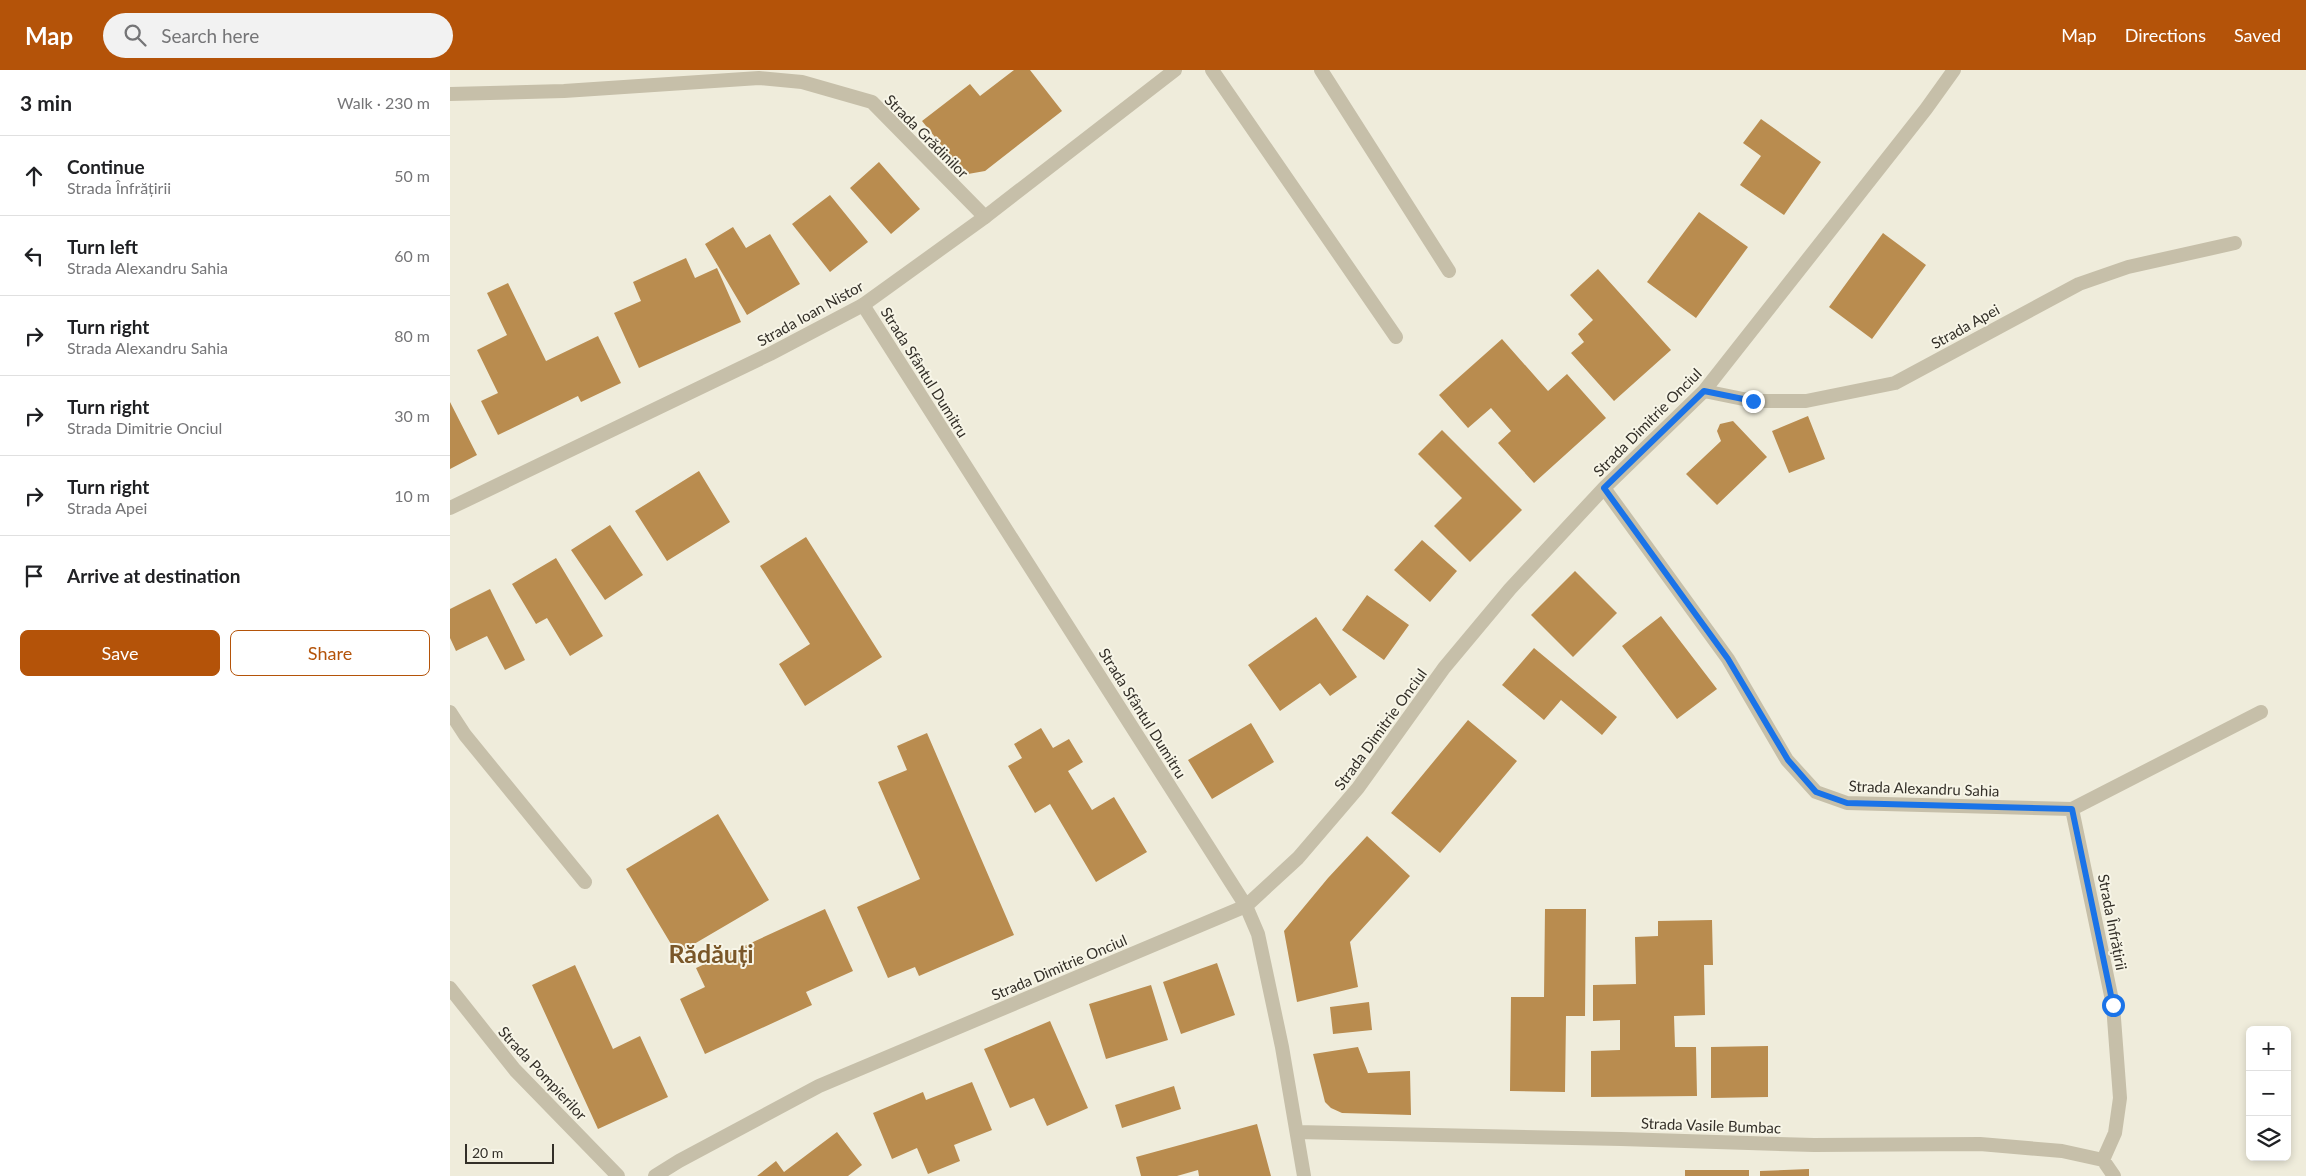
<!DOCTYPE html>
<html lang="en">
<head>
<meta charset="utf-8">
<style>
	:root { --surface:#fff; --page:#f2f2f2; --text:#202124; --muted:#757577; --line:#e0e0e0; --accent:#b45309 }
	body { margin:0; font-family:Lato,sans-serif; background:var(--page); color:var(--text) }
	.controls { position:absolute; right:15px; bottom:15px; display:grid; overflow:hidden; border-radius:8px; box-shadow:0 2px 8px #0003 }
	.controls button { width:45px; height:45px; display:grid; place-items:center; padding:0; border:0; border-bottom:1px solid var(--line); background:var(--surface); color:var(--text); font:25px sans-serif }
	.scale { position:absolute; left:15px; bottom:12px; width:89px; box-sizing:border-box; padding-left:5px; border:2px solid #332f28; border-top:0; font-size:14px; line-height:18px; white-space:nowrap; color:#332f28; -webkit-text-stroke:4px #f7f5e7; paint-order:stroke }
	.stop { position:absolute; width:15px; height:15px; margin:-11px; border:4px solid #1a73e8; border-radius:50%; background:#fff }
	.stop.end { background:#1a73e8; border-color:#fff; box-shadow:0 1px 5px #0008 }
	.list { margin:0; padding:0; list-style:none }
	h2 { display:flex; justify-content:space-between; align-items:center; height:65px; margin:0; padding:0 20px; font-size:21px }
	h2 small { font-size:16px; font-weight:400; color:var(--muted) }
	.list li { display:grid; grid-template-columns:32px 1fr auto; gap:15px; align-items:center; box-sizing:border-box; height:80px; padding:0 20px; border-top:1px solid var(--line) }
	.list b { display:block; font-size:19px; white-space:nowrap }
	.list p { margin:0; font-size:16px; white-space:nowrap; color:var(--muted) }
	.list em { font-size:16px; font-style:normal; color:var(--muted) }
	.actions { display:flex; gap:10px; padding:15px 20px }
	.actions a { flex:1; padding:11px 0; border:1px solid var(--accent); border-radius:8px; text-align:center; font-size:18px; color:var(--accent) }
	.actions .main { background:var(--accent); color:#fff }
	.icon { flex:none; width:28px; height:28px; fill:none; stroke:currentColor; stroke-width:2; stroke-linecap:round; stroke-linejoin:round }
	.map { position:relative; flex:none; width:1856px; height:1106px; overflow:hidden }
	header { display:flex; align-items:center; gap:30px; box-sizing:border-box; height:70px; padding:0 25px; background:var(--accent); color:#fff }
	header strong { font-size:24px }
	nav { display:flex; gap:28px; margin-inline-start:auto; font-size:18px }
	.search { width:350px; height:45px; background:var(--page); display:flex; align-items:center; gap:12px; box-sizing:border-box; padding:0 18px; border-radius:28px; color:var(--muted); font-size:19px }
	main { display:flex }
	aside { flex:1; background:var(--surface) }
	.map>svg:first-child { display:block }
	.building { fill:#b98c4f }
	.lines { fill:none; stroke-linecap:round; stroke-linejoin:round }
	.minor { stroke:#c6bfa9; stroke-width:14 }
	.tertiary { stroke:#c6bfa9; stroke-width:14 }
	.route { stroke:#1a73e8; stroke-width:6 }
	.labels { text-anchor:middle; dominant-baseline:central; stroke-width:4; stroke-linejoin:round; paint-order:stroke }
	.street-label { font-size:15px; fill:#332f28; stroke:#f7f5e7 }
	.town-label { font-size:25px; font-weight:bold; fill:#7a5729; stroke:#f7f5e7 }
</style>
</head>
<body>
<header>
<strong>Map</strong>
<div class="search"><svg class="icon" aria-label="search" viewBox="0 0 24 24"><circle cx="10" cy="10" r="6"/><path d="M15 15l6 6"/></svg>Search here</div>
<nav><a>Map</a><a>Directions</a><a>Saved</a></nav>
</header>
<main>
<aside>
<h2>3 min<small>Walk · 230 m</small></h2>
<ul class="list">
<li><svg class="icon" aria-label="ahead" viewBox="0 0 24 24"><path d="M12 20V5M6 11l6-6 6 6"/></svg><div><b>Continue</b><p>Strada Înfrățirii</p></div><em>50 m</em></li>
<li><svg class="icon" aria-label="left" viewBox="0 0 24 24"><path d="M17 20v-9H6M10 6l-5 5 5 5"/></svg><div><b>Turn left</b><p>Strada Alexandru Sahia</p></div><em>60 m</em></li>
<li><svg class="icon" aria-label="right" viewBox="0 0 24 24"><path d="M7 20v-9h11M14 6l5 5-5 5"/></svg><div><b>Turn right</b><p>Strada Alexandru Sahia</p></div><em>80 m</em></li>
<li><svg class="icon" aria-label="right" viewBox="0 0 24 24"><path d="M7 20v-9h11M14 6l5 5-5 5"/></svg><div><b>Turn right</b><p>Strada Dimitrie Onciul</p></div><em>30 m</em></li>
<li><svg class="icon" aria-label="right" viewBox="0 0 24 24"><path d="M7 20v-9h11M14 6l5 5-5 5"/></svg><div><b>Turn right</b><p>Strada Apei</p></div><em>10 m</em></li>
<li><svg class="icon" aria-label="arrive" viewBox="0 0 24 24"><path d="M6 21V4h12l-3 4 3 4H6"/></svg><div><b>Arrive at destination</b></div></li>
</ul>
<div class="actions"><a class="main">Save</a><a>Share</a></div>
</aside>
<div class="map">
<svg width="1856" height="1106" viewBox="0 0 1856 1106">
	<rect width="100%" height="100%" fill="#efecdb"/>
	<path class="building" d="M 564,0 L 580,0 L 612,41 L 535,101 L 518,104 L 509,97 L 472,51 L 520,14 L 530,26 Z
		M 1311,49 L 1371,92 L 1334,145 L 1290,115 L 1311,86 L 1293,73 Z
		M 429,92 L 470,139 L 441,164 L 400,118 Z
		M 380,125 L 418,172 L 380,202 L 342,154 Z
		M 1249,142 L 1298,177 L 1246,248 L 1197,212 Z
		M 283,157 L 296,178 L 320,164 L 350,214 L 297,245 L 255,174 Z
		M 1433,163 L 1476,195 L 1422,269 L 1379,237 Z
		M 236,188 L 245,208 L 267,198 L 291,252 L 189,298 L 164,243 L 191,231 L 183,212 Z
		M 1148,199 L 1221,280 L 1164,331 L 1121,283 L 1134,272 L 1128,264 L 1143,250 L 1120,225 Z
		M 58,213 L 96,291 L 148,266 L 171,313 L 131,332 L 128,326 L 48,365 L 31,331 L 48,323 L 27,280 L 57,265 L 37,223 Z
		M 1052,269 L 1098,321 L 1117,304 L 1156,348 L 1084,413 L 1048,373 L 1061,361 L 1041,338 L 1018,358 L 989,325 Z
		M 0,332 L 27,385 L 0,399 Z
		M 1358,346 L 1375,389 L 1339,403 L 1322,361 Z
		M 1283,351 L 1317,387 L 1267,435 L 1236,404 L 1271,371 L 1267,361 L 1270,354 Z
		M 992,360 L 1072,440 L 1020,492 L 984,456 L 1012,428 L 968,384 Z
		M 249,401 L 280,452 L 217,491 L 185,441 Z
		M 160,455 L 193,505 L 155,530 L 121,480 Z
		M 356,467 L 432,587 L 355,636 L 329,594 L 360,574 L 310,496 Z
		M 972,470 L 1007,501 L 980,532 L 944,500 Z
		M 106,488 L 153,566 L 120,586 L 97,548 L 86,554 L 62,514 Z
		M 1125,501 L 1167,543 L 1123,587 L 1081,545 Z
		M 40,519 L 75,590 L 55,600 L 37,566 L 6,581 L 0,568 L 0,539 Z
		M 917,525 L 959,555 L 934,590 L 892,560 Z
		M 1211,546 L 1267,619 L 1227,649 L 1172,576 Z
		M 866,547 L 907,607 L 880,626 L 870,613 L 830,641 L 798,595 Z
		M 1084,578 L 1167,647 L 1152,665 L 1111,630 L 1094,650 L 1052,615 Z
		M 1018,650 L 1067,691 L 990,783 L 941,743 Z
		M 801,653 L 824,692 L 762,729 L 738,690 Z
		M 591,658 L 603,678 L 619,669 L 633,692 L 618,701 L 642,740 L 664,727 L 697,782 L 646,812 L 600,734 L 585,743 L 558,696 L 572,688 L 564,674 Z
		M 477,663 L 564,865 L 469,906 L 465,897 L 438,908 L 407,837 L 470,809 L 428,712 L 457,700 L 447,676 Z
		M 268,744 L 319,830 L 227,884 L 176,799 Z
		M 917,766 L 960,806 L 900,872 L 908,917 L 847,932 L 834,861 L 878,808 Z
		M 375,839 L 403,901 L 356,922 L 362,935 L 255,984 L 230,929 L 255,917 L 246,898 Z
		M 1095,839 L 1136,839 L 1135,946 L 1116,946 L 1115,1022 L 1060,1021 L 1061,927 L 1094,927 Z
		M 1262,850 L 1263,895 L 1254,895 L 1255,945 L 1224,946 L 1225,977 L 1246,977 L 1247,1026 L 1141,1027 L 1141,981 L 1170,980 L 1170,950 L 1143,951 L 1143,915 L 1186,914 L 1185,867 L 1208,866 L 1208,851 Z
		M 767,893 L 785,945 L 731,964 L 713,912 Z
		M 125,895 L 163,979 L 190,966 L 218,1027 L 148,1059 L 82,915 Z
		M 701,915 L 718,970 L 656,989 L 639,934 Z
		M 919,932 L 922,960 L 883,964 L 880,937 Z
		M 600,951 L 638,1038 L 597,1056 L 584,1028 L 560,1038 L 534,979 Z
		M 1318,976 L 1318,1027 L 1261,1028 L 1261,977 Z
		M 908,977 L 918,1003 L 960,1001 L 961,1045 L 892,1043 L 881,1038 L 875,1032 L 863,984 Z
		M 522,1012 L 542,1060 L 504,1075 L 510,1091 L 478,1104 L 467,1078 L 442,1089 L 423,1043 L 473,1022 L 476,1030 Z
		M 724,1016 L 731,1039 L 672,1058 L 665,1035 Z
		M 807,1054 L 821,1106 L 749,1106 L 748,1100 L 727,1106 L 691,1106 L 686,1087 Z
		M 387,1062 L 412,1095 L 398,1106 L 307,1106 L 326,1091 L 334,1102 Z
		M 1359,1099 L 1359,1106 L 1310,1106 L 1310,1101 Z
		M 1235,1100 L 1299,1100 L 1299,1106 L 1235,1106 Z"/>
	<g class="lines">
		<path class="minor" d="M 762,0 L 946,267
			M 871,0 L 999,201
			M 0,24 L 114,21 L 309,8 L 352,12 L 422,32 L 535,147
			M 413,235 L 796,836 L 808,864 L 832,977 L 854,1106
			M 1254,321 L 1303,331 L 1356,331 L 1445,313 L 1629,214 L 1678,197 L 1785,173
			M 1154,418 L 1278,589 L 1337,690 L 1366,722 L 1397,733 L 1622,739 L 1811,642
			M 0,642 L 15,665 L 135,812
			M 1622,739 L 1663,935 L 1670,1028 L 1665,1063 L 1653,1090
			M 0,918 L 65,1000 L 168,1106
			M 847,1062 L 1171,1069 L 1364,1075 L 1530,1074 L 1612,1081 L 1653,1090 L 1664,1106
			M 205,1106 L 229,1091 L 369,1016 L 796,836 L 848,788 L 908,718 L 994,598 L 1060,519 L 1154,418 L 1254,321 L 1476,39 L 1504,0"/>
		<path class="tertiary" d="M 0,438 L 320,284 L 413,235 L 535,147 L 725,0"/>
	</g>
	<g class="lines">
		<path class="route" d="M 1303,331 L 1254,321 L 1154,418 L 1278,589 L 1338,690 L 1366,722 L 1397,733 L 1622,739 L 1663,935"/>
	</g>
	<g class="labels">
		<g class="street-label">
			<text transform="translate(477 66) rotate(45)">Strada Grădinilor</text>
			<text transform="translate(360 243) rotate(-29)">Strada Ioan Nistor</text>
			<text transform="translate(1515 256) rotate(-29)">Strada Apei</text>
			<text transform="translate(475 302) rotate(58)">Strada Sfântul Dumitru</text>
			<text transform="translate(1197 352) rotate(-45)">Strada Dimitrie Onciul</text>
			<text transform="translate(693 643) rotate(58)">Strada Sfântul Dumitru</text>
			<text transform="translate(930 659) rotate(-54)">Strada Dimitrie Onciul</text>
			<text transform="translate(1474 718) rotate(2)">Strada Alexandru Sahia</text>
			<text transform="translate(1663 852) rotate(79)">Strada Înfrățirii</text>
			<text transform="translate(609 897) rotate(-23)">Strada Dimitrie Onciul</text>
			<text transform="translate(93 1003) rotate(47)">Strada Pompierilor</text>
			<text transform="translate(1261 1055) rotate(2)">Strada Vasile Bumbac</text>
		</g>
		<g class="town-label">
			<text x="261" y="883">Rădăuți</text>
		</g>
	</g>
</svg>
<div class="controls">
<button>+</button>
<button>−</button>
<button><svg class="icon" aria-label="layers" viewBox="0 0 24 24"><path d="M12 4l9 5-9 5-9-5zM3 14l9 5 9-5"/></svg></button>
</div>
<div class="scale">20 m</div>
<div class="stop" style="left:1663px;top:935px"></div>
<div class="stop end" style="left:1303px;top:331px"></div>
</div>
</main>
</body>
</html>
